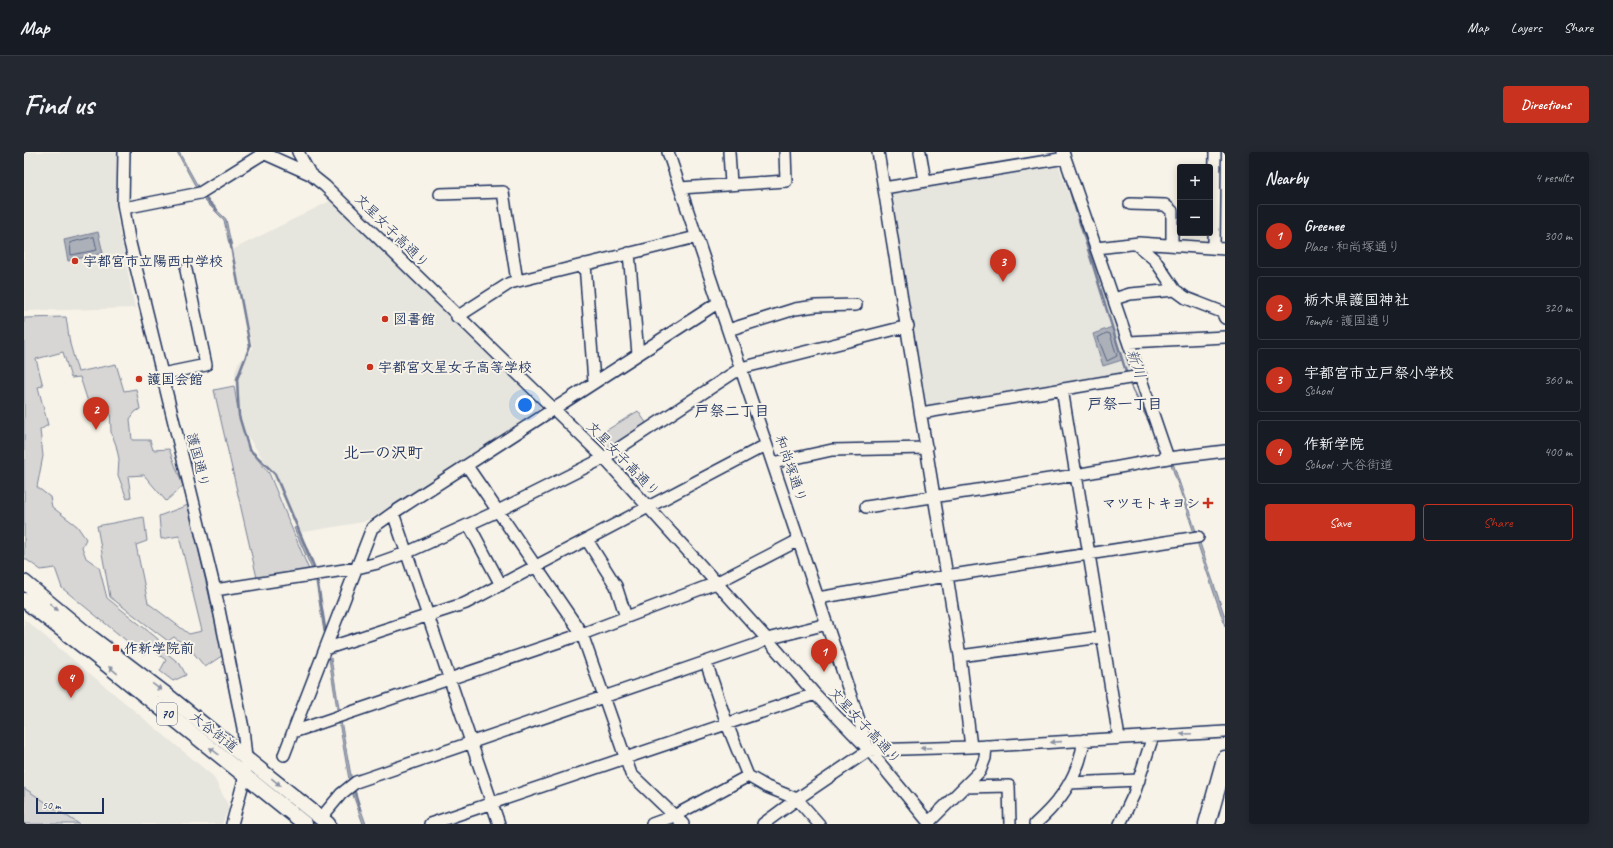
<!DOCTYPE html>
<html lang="en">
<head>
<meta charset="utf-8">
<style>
	:root { --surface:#171b24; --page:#242831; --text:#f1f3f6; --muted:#9ea1a6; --line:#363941; --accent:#c8321e }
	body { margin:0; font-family:Caveat,"Klee One",sans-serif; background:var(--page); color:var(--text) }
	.controls { position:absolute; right:12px; top:12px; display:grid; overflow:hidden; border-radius:4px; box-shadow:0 2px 10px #0003 }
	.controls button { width:36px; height:36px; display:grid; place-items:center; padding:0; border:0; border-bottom:1px solid var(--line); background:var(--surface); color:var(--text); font:20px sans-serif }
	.scale { position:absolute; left:12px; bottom:10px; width:68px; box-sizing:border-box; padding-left:4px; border:2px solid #1b2f5e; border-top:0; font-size:11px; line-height:14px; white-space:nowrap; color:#1b2f5e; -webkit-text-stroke:3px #f7f3e8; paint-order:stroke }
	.you { position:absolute; left:501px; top:253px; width:14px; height:14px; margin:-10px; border:3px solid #fff; border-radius:50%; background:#1a73e8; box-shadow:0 0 0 6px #1a73e833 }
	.badge { display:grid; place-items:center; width:26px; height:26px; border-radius:50%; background:var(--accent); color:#fff; font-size:13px; font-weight:700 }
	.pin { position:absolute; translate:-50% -33px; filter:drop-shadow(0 1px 2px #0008) }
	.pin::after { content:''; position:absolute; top:21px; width:14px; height:12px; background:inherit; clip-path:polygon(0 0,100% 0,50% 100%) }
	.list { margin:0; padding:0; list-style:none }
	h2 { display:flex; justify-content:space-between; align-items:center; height:52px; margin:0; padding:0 16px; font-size:17px }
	h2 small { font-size:13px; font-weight:400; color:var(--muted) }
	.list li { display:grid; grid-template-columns:26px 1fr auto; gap:12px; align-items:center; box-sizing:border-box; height:64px; margin:0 8px 8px; padding:0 8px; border:1px solid var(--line); border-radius:4px }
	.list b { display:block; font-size:15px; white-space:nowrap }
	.list p { margin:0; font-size:13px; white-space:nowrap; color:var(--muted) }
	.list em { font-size:13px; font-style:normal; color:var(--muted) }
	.actions { display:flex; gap:8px; padding:12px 16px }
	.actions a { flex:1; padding:9px 0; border:1px solid var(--accent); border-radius:4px; text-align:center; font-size:14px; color:var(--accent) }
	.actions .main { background:var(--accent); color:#fff }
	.map { position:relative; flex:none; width:1201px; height:672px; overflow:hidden; border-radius:4px }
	header { display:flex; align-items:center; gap:24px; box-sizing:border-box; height:56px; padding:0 20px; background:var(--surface); border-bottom:1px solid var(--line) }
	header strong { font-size:19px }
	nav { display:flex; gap:22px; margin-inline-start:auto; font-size:14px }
	.intro { display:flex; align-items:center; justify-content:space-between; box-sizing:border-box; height:96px; padding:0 24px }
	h1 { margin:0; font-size:28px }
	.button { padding:10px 18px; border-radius:4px; background:var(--accent); color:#fff; font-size:14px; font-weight:700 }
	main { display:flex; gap:24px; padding:0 24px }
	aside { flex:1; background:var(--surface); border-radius:4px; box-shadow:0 2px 10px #0003 }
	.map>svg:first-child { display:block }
	.built { fill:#e6e5de }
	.green { fill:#d7d6d4; stroke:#798299 }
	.water { fill:#acb0b9; stroke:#727c95 }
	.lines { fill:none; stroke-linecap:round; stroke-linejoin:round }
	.shore { stroke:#556382; stroke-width:1 }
	.stream { stroke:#727c95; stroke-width:2.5 }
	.minor-casing { stroke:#1b2f5e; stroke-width:14 }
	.major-casing { stroke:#1b2f5e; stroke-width:17 }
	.highway-casing { stroke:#1b2f5e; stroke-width:19 }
	.minor { stroke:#f7f3e8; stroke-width:11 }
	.major { stroke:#f7f3e8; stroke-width:14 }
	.highway { stroke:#f7f3e8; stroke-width:16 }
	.oneway { fill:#8991a3 }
	.poi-dot { fill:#c8321e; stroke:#f7f3e8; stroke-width:1.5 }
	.labels { text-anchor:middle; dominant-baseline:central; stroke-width:4; stroke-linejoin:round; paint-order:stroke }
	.shield { fill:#f7f3e8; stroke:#5d6a87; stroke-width:1 }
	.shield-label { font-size:13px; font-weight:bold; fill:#1b2f5e }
	.street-label { font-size:14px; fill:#1b2f5e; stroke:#f7f3e8 }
	.poi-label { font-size:14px; font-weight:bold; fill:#1b2f5e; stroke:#f7f3e8; text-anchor:start }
	.water-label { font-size:15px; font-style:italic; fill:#465679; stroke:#f7f3e8 }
	.neighbourhood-label { font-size:15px; font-weight:bold; fill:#1b2f5e; stroke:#f7f3e8 }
	.quarter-label { font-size:16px; font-weight:bold; fill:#1b2f5e; stroke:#f7f3e8 }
</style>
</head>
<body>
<header>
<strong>Map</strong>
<nav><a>Map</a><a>Layers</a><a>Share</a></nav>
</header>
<div class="intro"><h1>Find us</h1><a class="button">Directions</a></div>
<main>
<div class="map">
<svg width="1201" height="672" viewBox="0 0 1201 672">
	<rect width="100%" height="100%" fill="#f7f3e8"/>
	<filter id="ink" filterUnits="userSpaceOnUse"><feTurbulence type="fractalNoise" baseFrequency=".025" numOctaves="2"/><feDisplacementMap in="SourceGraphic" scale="8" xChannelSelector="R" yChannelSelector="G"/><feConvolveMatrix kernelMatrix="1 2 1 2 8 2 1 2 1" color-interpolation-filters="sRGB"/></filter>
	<g filter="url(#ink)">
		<path class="built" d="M 0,0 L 93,0 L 92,62 L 111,156 L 0,159 Z
			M 1033,10 L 1110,220 L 901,254 L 864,41 Z
			M 308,48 L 443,183 L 521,255 L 360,360 L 339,370 L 274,381 L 246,318 L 219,277 L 212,253 L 211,220 L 214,211 L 229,196 L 206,99 Z
			M 0,467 L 189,624 L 205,655 L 198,672 L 0,672 Z"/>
		<path class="green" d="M 42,165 L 46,192 L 54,220 L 92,212 L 100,239 L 112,237 L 116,257 L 111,260 L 106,267 L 108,288 L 126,288 L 129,298 L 145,297 L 159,334 L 142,349 L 120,323 L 104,324 L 107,345 L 103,347 L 94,323 L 95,307 L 92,293 L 87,280 L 86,253 L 73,257 L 65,253 L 56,225 L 47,226 L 39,200 L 12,207 L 19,234 L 14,235 L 24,273 L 16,278 L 19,304 L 13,335 L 26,345 L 28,355 L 53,374 L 62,387 L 58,395 L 62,406 L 75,415 L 83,446 L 134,487 L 134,494 L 156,512 L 162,523 L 149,529 L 136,519 L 142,508 L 126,496 L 120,503 L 38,436 L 31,416 L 17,418 L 0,406 L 0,166 Z
			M 210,234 L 215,264 L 225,297 L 245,321 L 285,418 L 233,426 L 190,238 Z
			M 614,259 L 623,272 L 583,297 L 570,286 Z
			M 164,353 L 199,503 L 181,515 L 168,499 L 150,485 L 144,489 L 86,445 L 73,374 L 120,365 L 123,389 L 112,393 L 124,451 L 165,482 L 178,479 L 155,384 L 137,387 L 135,364 Z
			M 0,636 L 55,672 L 0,672 Z"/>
		<path class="water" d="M 153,0 L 155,0 L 176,38 L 174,39 Z
			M 179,45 L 202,67 L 207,92 L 205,92 L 200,68 L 178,46 Z
			M 74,80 L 79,101 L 44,109 L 40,88 Z
			M 1088,175 L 1098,208 L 1079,214 L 1069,182 Z
			M 1149,311 L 1201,465 L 1201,474 L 1147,312 Z
			M 273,375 L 292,422 L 290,422 L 270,376 Z
			M 293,429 L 302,480 L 300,480 L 292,430 Z
			M 307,506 L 316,562 L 314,563 L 305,507 Z
			M 317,569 L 328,629 L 326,633 L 315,570 Z
			M 330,638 L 342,672 L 339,672 L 328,640 Z"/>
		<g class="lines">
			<path class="shore" d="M 70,85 L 73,98 L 47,103 L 46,91 Z
				M 1083,181 L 1086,182 L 1093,204 L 1083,209 L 1074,186 Z"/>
			<path class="stream" d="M 1041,23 L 1103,223
				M 182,47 L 193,58
				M 206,89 L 226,194 L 213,227 L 215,264 L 225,297 L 251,322 L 292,419
				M 1105,230 L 1127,273
				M 293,426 L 302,482
				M 330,637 L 336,657"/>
			<defs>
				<path id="minor" d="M 100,0 L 99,51 L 105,87 L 191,438 L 219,576 L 222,606 L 221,624 L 208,672
					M 237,0 L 286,22 L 301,34 L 580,306 L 743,487 L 791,542 L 845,598 L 906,672
					M 274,0 L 286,22
					M 644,0 L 844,595
					M 705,0 L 707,32
					M 854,0 L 936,504 L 947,595
					M 896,0 L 901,29
					M 1039,0 L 1144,306
					M 656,36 L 762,29 L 761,0
					M 860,36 L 1041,6
					M 416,42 L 479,40 L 493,129
					M 1106,52 L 1141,53 L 1148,59 L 1148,93
					M 100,56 L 176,41 L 240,1
					M 1112,92 L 1131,108 L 1151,138 L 1162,146 L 1198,160 L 1201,166
					M 1073,96 L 1115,91 L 1201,97
					M 1190,96 L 1191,0
					M 605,101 L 614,202
					M 561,112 L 570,230
					M 1090,147 L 1106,142 L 1151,138
					M 433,165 L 486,131 L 672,85
					M 704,178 L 771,157 L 792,154 L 832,153
					M 1105,190 L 1201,185
					M 138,222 L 182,213 L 162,118
					M 1038,237 L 1095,586
					M 897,261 L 1117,224
					M 749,311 L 808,298 L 903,296
					M 443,314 L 558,482 L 607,622 L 659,672
					M 842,355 L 1052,323 L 1144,306 L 1201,299
					M 369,361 L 475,672
					M 445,373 L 477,433
					M 563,388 L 592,434 L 602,465
					M 191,438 L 333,416 L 354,411 L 382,401 L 474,359 L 580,306 L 717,216 L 884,174
					M 794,446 L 922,424 L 1174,385
					M 301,497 L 442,451 L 742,293
					M 936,504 L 1078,485
					M 682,510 L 703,572 L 724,624 L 743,635 L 773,647 L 795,672
					M 269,580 L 558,482 L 692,431 L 775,388
					M 260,603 L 348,376 L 369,361 L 695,150
					M 1045,631 L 1115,628
					M 940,635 L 985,634 L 986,672
					M 297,666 L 317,642 L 332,630 L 731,493 L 743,487 L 803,472
					M 905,670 L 956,619 L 961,606 L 962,594
					M 406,672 L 791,542
					M 628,672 L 650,664 L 724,624
					M 739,672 L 773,647 L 845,598 L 947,595 L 1201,580
					M 1011,672 C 1028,657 1045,637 1053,615 C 1057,607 1058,597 1060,588
					M 1096,672 L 1110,642 L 1129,584"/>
				<path id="major" d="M 0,430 L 64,483 L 139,540 L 304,672
					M 0,448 L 78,509 L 281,672"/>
				<path id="highway" d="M 1183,672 L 1201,607"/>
			</defs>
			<use href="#minor" class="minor-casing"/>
			<use href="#major" class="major-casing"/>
			<use href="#highway" class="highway-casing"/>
			<use href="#minor" class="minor"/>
			<use href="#major" class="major"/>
			<use href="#highway" class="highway"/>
		</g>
		<defs><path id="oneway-solid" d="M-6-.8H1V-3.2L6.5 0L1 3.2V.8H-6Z"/></defs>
		<g class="oneway">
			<use href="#oneway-solid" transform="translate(30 455) rotate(40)"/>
			<use href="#oneway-solid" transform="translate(89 518) rotate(-141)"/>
			<use href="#oneway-solid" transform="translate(133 535) rotate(36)"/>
			<use href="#oneway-solid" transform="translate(1162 582) rotate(177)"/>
			<use href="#oneway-solid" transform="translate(1032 590) rotate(176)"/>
			<use href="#oneway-solid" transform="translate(902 596) rotate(178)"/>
			<use href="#oneway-solid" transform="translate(190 599) rotate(-142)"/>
			<use href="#oneway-solid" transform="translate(252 630) rotate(39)"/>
		</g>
	</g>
	<g class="poi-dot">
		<circle cx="51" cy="109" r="4"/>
		<circle cx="361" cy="167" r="4"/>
		<circle cx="346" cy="215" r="4"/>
		<circle cx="115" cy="227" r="4"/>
		<path d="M1182 345h4v4h4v4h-4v4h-4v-4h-4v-4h4z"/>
		<rect x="88" y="492" width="8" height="8" rx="2"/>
	</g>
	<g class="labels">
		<rect class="shield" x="133" y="551" width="20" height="22" rx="3"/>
		<g class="shield-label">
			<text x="143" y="562">70</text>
		</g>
		<g class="street-label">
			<text transform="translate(368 79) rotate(45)">文星女子高通り</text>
			<text transform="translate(599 307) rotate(46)">文星女子高通り</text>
			<text transform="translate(174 308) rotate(76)">護国通り</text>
			<text transform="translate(767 317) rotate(71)">和尚塚通り</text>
			<text transform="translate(841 574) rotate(47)">文星女子高通り</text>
			<text transform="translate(190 580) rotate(38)">大谷街道</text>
		</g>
		<g class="poi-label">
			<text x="59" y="109">宇都宮市立陽西中学校</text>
			<text x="369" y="167">図書館</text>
			<text x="354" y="215">宇都宮文星女子高等学校</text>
			<text x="123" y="227">護国会館</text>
			<text x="1176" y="351" text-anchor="end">マツモトキヨシ</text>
			<text x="100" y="496">作新学院前</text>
		</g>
		<g class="water-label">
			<text transform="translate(1112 212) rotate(72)">新川</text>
		</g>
		<g class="neighbourhood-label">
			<text x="1101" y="252">戸祭一丁目</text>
			<text x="708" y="259">戸祭二丁目</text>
		</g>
		<g class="quarter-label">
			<text x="359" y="301">北一の沢町</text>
		</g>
	</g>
</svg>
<div class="controls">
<button>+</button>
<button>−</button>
</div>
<div class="scale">50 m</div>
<div class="you"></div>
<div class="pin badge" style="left:800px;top:520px">1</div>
<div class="pin badge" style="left:72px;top:278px">2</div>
<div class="pin badge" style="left:979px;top:130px">3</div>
<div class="pin badge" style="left:47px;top:546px">4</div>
</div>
<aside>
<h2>Nearby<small>4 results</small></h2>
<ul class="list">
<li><span class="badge">1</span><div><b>Greenee</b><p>Place · 和尚塚通り</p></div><em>300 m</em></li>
<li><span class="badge">2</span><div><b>栃木県護国神社</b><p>Temple · 護国通り</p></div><em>320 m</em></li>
<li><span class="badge">3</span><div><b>宇都宮市立戸祭小学校</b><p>School</p></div><em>360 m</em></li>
<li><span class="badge">4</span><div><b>作新学院</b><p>School · 大谷街道</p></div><em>400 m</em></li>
</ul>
<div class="actions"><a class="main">Save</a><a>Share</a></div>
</aside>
</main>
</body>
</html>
